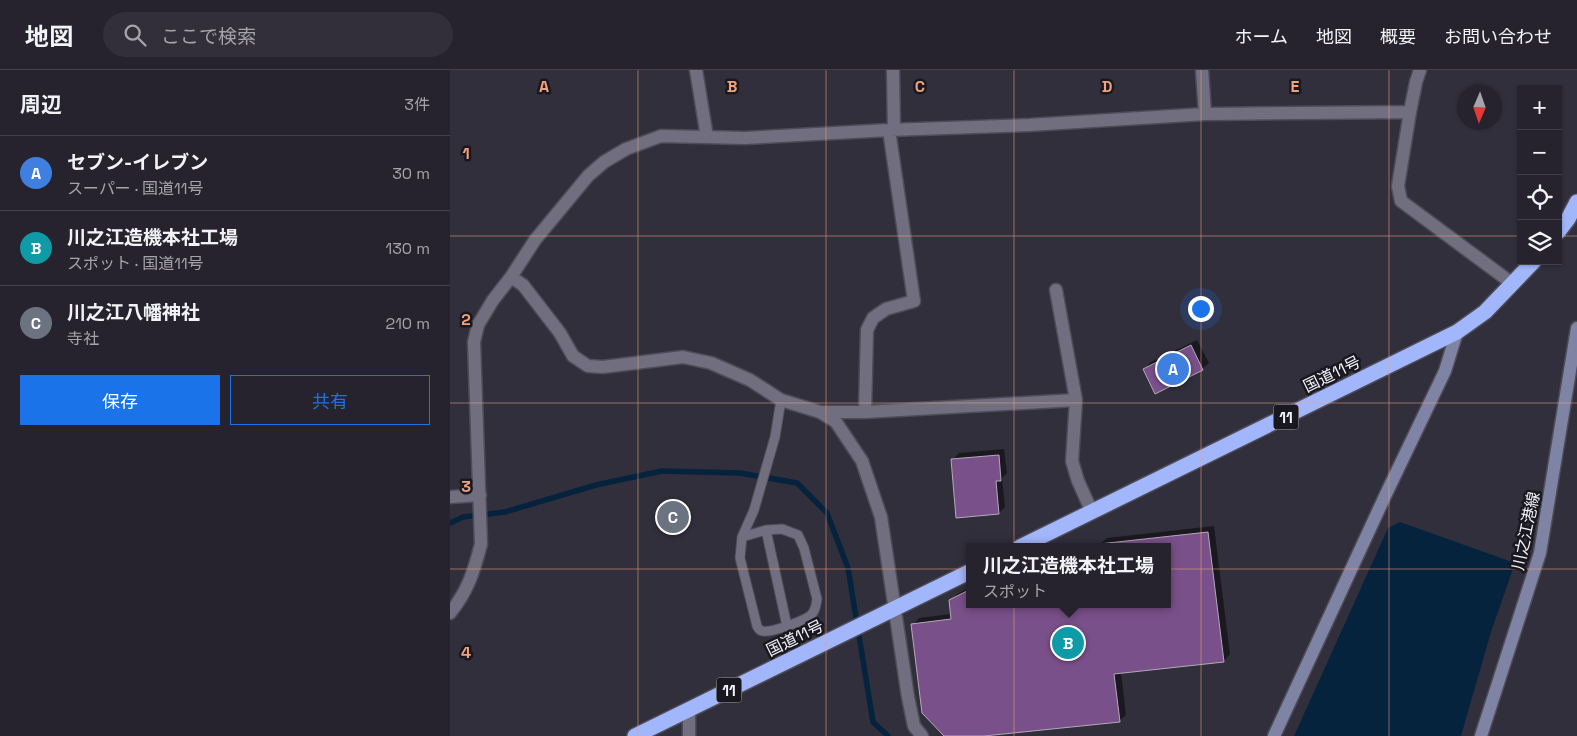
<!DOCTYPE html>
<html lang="ja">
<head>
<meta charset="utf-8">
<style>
	:root { --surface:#26232e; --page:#322f3a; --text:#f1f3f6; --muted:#a4a4aa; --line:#42404a; --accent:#1a73e8 }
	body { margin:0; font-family:"Space Grotesk","Noto Sans JP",sans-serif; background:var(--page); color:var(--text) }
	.controls { position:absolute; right:15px; top:15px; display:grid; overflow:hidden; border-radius:0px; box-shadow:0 1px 4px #0004 }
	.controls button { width:45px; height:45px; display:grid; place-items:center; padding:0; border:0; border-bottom:1px solid var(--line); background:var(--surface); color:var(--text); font:25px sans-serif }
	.compass { position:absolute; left:1007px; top:15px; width:45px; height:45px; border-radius:50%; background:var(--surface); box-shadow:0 1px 4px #0004; rotate:182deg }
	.you { position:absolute; left:750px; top:238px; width:18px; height:18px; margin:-12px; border:4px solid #fff; border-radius:50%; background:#1a73e8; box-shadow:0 0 0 8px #1a73e833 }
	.badge { display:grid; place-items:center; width:32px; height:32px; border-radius:50%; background:var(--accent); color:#fff; font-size:16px; font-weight:700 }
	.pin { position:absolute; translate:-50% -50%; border:2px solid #fff; box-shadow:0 1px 5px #0006 }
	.popup { position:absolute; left:516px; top:473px; width:205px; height:65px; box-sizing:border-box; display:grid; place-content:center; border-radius:0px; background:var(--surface); filter:drop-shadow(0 1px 4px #0005); font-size:16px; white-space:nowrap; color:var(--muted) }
	.popup b { font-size:19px; color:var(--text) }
	.popup::after { content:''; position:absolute; left:50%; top:100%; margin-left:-10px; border:10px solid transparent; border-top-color:var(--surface) }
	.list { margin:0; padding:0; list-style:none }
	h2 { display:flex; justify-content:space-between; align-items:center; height:65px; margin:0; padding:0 20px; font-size:21px }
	h2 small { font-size:16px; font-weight:400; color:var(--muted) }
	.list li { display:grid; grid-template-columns:32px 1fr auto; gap:15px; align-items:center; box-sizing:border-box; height:75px; padding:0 20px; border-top:1px solid var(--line) }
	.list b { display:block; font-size:19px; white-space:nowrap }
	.list p { margin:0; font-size:16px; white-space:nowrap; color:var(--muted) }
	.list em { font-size:16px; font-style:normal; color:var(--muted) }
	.actions { display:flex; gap:10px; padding:15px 20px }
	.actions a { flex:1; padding:11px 0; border:1px solid var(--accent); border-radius:0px; text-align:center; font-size:18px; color:var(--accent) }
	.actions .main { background:var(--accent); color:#fff }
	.icon { flex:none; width:28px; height:28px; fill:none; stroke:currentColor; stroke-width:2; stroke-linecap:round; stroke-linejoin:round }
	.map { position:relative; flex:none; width:1127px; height:666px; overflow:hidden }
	header { display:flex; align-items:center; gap:30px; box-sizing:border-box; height:70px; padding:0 25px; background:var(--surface); border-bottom:1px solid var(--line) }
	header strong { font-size:24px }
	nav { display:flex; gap:28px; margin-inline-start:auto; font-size:18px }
	.search { width:350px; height:45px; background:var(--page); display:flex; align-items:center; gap:12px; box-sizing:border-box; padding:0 18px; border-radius:28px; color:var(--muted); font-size:19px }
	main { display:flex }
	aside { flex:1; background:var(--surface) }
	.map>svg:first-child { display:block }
	.water { fill:#05233d }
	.shadow { fill:#0007 }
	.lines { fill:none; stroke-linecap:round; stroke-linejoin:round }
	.stream { stroke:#05233d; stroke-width:5.5 }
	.building { fill:#7a508a; stroke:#b4a9b9 }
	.lane-casing { stroke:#4e4c58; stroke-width:11 }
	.street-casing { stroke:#4e4c58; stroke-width:15 }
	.secondary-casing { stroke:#4e4c58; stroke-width:15 }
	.highway-casing { stroke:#4e4c58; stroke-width:18 }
	.lane { stroke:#716f7f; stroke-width:9 }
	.street { stroke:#716f7f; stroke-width:12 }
	.secondary { stroke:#8084a4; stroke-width:12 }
	.highway { stroke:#a2b6fb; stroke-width:15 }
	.grid { fill:none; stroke:#f1a17c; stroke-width:1; stroke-opacity:0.55 }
	.labels { text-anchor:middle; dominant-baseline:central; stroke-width:5; stroke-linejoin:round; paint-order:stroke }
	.shield { fill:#1a181f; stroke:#b3b1ba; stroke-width:1 }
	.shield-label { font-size:15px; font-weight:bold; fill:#f4f2fc }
	.street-label { font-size:16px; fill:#f4f2fc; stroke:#1a181f }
	.grid-label { font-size:16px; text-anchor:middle; font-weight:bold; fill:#f1a17c; stroke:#1a181f; stroke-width:5; stroke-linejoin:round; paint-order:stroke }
</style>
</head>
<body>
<header>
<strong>地図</strong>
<div class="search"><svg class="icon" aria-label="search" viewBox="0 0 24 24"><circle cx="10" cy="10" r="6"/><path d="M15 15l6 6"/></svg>ここで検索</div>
<nav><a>ホーム</a><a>地図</a><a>概要</a><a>お問い合わせ</a></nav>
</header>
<main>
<aside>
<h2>周辺<small>3件</small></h2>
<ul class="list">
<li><span class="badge" style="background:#3f7fe0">A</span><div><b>セブン-イレブン</b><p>スーパー · 国道11号</p></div><em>30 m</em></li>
<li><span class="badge" style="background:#0f9aa8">B</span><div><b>川之江造機本社工場</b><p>スポット · 国道11号</p></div><em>130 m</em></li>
<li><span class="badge" style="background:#6b7280">C</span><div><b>川之江八幡神社</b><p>寺社</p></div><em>210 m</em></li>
</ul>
<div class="actions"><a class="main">保存</a><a>共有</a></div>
</aside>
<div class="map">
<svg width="1127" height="666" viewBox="0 0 1127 666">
	<rect width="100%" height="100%" fill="#322f3d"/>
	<path class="water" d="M 950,452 L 1065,493 L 1041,562 L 1011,666 L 844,666 L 938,458 Z"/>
	<path class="shadow" d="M 747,270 L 759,293 L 752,299 L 694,299 L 701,292 Z
		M 554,379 L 557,403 L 552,408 L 555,437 L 549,443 L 502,390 L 509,383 Z
		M 764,456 L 780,584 L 774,591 L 671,602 L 676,645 L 669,651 L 522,666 L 495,666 L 463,555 L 469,548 L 501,544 L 501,531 L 507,524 L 519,518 L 519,534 L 717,534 L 717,477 L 650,474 L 657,468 Z"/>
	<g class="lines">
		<path class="stream" d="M 0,453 L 13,447 L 55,442 L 146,415 L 212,401 L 290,403 L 347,413 L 377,443 L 398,498 L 423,652 L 438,666"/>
	</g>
	<path class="building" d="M 741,275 L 753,300 L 705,324 L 693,299 Z
		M 549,385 L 551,411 L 546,411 L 549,444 L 506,448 L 501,389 Z
		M 758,462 L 774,592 L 664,604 L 670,652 L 534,666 L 494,666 L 472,643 L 461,554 L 501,549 L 499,530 L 519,520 L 519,534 L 717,534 L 717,477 L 649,477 L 649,474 Z"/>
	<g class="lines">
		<defs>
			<path id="lane" d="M 316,460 L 337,556
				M 292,467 L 316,460 L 332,459 L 348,465 L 354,478 L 367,529 C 366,535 366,539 362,544 C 357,550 321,563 313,561 C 309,561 309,559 307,556 L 290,488 L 292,467 L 304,440 L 325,367 L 331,330"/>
			<path id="street" d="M 246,0 L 257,67
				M 443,0 L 444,60
				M 752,0 L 755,44
				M 970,0 L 966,12 L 960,42 L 948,116 L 951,131 L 1063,214
				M 61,207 L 73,215 L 110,263 L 123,286 L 138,296 L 153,297 L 233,287 L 261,293 L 300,310 L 331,330 L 370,342 L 386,352 L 412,391 L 431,447 L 458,627 L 464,656 L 472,666
				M 606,220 L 626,330 L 622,391 L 628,411 L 642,442
				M 371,342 L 415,342 L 626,330
				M 415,342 L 417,260 L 423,248 L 436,239 L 464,231 L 439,60
				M 0,427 L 30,425
				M 0,543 C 18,521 24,501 31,474 L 24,272 L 28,255 L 43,230 L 61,207 L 85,170 L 138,106 L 154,92 L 176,79 L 211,66 L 295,68 L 439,60 L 579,55 L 755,44 L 960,42
				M 239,640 L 239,666"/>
			<path id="secondary" d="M 824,666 L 936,424 L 995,301 L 1007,262
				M 1031,666 L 1090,483 L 1127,258"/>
			<path id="highway" d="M 1108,162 L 1118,149 L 1127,132
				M 570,477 L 1007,262 L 1035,242 L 1084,191
				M 185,666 L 519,502"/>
		</defs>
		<use href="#lane" class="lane-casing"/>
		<use href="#street" class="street-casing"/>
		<use href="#secondary" class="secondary-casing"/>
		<use href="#highway" class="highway-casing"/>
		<use href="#lane" class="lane"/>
		<use href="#street" class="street"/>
		<use href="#secondary" class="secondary"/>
		<use href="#highway" class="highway"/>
	</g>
	<path class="grid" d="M 188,0 L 188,666M 376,0 L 376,666M 564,0 L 564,666M 751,0 L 751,666M 939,0 L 939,666M 0,166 L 1071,166M 1108,166 L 1127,166M 0,333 L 1127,333M 0,499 L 1127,499"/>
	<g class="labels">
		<g class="shield">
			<rect x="823.5" y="334.5" width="25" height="25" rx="4"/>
			<rect x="266.5" y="607.5" width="25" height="25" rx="4"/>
		</g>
		<g class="shield-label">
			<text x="836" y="347">11</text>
			<text x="279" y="620">11</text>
		</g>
		<g class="street-label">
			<text transform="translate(882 304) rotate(-26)">国道11号</text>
			<text transform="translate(1076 461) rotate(-78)">川之江港線</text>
			<text transform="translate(345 568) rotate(-26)">国道11号</text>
		</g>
	</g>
	<g class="grid-label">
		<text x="94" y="22">A</text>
		<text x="282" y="22">B</text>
		<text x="470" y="22">C</text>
		<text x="657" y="22">D</text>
		<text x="845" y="22">E</text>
		<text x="16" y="89">1</text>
		<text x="16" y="255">2</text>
		<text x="16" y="422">3</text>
		<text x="16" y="588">4</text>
	</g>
</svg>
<div class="controls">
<button>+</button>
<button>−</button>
<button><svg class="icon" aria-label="locate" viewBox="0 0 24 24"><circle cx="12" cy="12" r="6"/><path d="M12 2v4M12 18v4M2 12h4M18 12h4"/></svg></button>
<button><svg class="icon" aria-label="layers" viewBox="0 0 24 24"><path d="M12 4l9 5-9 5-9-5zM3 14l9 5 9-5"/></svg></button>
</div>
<svg class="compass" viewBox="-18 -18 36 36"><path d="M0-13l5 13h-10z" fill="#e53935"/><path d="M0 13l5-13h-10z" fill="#a4a4aa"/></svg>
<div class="you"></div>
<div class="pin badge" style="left:723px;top:299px;background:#3f7fe0">A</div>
<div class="pin badge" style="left:618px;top:573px;background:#0f9aa8">B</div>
<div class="popup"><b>川之江造機本社工場</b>スポット</div>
<div class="pin badge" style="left:223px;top:447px;background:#6b7280">C</div>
</div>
</main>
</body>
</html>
